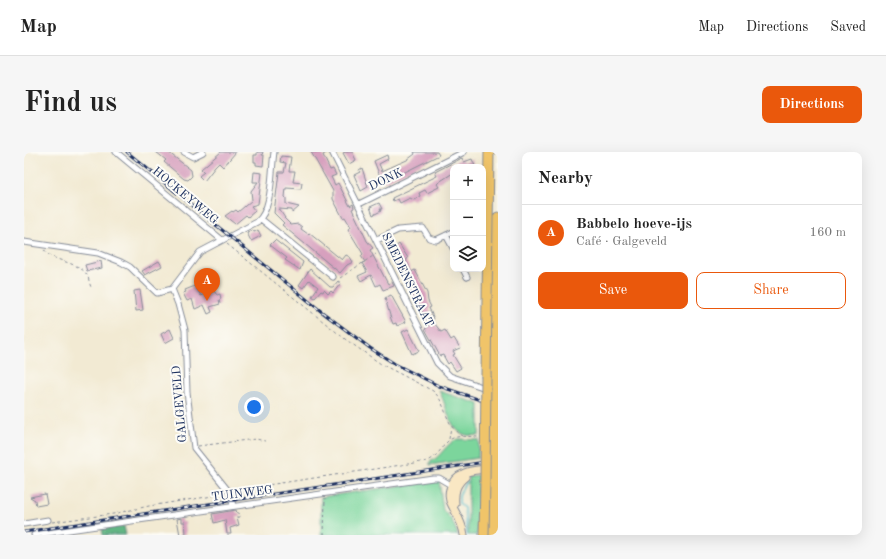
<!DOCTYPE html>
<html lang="en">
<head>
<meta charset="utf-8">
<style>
	:root { --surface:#fff; --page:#f6f6f6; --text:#222; --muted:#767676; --line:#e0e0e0; --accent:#ea580c }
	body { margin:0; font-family:"Old Standard TT",serif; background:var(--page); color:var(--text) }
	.controls { position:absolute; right:12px; top:12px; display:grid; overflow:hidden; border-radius:8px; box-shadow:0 4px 16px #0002 }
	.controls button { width:36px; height:36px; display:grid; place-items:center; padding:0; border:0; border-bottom:1px solid var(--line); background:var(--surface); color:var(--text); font:20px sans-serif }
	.you { position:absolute; left:230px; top:255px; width:14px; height:14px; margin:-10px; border:3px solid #fff; border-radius:50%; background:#1a73e8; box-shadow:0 0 0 6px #1a73e833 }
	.badge { display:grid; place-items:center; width:26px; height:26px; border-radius:50%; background:var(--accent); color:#fff; font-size:13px; font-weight:700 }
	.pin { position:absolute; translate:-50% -33px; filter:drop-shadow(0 1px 2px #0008) }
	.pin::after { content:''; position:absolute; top:21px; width:14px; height:12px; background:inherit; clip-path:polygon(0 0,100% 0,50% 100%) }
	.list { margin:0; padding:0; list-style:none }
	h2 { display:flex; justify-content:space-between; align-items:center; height:52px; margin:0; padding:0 16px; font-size:17px }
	h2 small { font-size:13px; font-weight:400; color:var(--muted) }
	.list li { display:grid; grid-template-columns:26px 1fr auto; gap:12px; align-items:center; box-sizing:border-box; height:56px; padding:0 16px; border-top:1px solid var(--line) }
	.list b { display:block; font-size:15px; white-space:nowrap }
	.list p { margin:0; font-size:13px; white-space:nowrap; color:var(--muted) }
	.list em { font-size:13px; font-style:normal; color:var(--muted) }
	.actions { display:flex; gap:8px; padding:12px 16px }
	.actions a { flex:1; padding:9px 0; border:1px solid var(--accent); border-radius:8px; text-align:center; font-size:14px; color:var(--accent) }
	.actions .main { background:var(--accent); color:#fff }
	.icon { flex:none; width:22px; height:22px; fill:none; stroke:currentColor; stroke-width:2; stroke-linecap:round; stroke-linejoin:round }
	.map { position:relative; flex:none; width:474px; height:383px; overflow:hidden; border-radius:8px }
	header { display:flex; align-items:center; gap:24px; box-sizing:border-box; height:56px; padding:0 20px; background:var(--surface); border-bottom:1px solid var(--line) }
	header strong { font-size:19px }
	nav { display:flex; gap:22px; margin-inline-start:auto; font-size:14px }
	.intro { display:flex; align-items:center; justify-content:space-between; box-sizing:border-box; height:96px; padding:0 24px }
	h1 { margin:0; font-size:28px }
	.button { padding:10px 18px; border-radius:8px; background:var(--accent); color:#fff; font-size:14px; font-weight:700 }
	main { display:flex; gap:24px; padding:0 24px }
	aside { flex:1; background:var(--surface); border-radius:8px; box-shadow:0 4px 16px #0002 }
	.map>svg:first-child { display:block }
	.green { fill:#7bd59c; stroke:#4b827d }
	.forest { fill:#64b684; stroke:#407271 }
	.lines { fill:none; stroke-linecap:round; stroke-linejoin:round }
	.stream { stroke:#50bccc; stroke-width:1.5 }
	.building { fill:#d7a0be }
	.street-casing { stroke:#868c98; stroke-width:7 }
	.secondary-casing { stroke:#868c98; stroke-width:9 }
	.highway-casing { stroke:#868c98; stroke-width:11 }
	.path { stroke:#868c98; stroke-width:1; stroke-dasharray:3 3; stroke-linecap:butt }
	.street { stroke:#fff; stroke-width:5 }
	.secondary { stroke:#f9e7c3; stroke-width:7 }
	.highway { stroke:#f0c469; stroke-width:9 }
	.rail-casing { stroke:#1b2f5e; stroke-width:3 }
	.rail { stroke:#fdfcf7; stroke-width:1.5; stroke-dasharray:4.5; stroke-linecap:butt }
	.highway-bridge-casing { stroke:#868c98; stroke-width:11; stroke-linecap:butt }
	.highway-bridge { stroke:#f0c469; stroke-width:9 }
	.labels { text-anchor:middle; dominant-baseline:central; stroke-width:4; stroke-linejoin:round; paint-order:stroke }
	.street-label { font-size:12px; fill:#1b2f5e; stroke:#fdfcf7 }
</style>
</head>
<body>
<header>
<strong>Map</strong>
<nav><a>Map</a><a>Directions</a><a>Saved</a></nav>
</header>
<div class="intro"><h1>Find us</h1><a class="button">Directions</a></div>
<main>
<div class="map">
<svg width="474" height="383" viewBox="0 0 474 383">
	<rect width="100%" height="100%" fill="#fdfcf7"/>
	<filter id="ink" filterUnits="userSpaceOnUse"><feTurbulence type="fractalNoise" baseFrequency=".025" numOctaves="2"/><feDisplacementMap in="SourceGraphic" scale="8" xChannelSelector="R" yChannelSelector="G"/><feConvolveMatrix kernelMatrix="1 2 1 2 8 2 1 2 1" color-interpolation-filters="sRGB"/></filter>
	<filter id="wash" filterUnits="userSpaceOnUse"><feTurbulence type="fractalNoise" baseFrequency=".012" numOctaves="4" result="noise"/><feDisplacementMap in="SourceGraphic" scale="16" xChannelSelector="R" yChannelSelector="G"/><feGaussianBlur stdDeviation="0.9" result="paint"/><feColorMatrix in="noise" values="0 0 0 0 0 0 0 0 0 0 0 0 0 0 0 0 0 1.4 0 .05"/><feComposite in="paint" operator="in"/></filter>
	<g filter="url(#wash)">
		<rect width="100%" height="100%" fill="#f2ead3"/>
		<path class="green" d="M 415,239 L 455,252 L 455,284 C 450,283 443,284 439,282 C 425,277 422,250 415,239 Z
			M 434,287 L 455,288 L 454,306 L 406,313 L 406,310 C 417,305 422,291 434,287 Z
			M 454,323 L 453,383 L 444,383 L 444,324 Z
			M 415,328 L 419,358 L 428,368 L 434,383 L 297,383 L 297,345 Z"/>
		<path class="forest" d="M 100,374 L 102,383 L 79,383 L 78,377 Z"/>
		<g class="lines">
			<path class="stream" d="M 442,329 L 435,344 L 435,352 L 440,356 L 443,383"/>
		</g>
		<g id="blocks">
			<path class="building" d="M 132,0 L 144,0 L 167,18 L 168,24 L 164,28 L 160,27 L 140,10 L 142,8 Z
				M 197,0 L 212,0 L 199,15 L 195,11 L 191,15 L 180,29 L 175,24 L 180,20 L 177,17 Z
				M 233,0 L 239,0 L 238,3 L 240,3 L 239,14 L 232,13 L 232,10 L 230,10 L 230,3 L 233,3 Z
				M 287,0 L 304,0 L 299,3 L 306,18 L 309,17 L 312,23 L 307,25 L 311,33 L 314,31 L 326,54 L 329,52 L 330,56 L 328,57 L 343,89 L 349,96 L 346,98 L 364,132 L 368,130 L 370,134 L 359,138 L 356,132 L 352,134 L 347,123 L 337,129 L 334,124 L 343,120 L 338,111 L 341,110 L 337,104 L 339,102 L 324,77 L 327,75 L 321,65 L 319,66 L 309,47 L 309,39 Z
				M 321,0 L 328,0 L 332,8 L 325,12 L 319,1 Z
				M 390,0 L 413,0 L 415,3 L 361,30 L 359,27 L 357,27 L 350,9 L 363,3 L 364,7 L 355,12 L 358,19 L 383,8 L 391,2 Z
				M 257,4 L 267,5 L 265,19 L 271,19 L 269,30 L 278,31 L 277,37 L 262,36 L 261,45 L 262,46 L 262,52 L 275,55 L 268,61 L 268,58 L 255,57 L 261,66 L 260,66 L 267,73 L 274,72 L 278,75 L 277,77 L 284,82 L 285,81 L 318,108 L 322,103 L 326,105 L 329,110 L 323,113 L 316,121 L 258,73 L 260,71 L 250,61 L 255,20 L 260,20 L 262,11 L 256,10 Z
				M 438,6 L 440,10 L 448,7 L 451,14 L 429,15 L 429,21 L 415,30 L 413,32 L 415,35 L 403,41 L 401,38 L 395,41 L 396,44 L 390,48 L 386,46 L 376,51 L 374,47 L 369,49 L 368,46 L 413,24 L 411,20 Z
				M 338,16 L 344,35 L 337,39 L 330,23 L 336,20 L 335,18 Z
				M 230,20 L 238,21 L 234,52 L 227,54 L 231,59 L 224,65 L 222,63 L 211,72 L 201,64 L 208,59 L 209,60 L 212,58 L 214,60 L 228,48 L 227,39 L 234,30 L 229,30 Z
				M 355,51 L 358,57 L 356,57 L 357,59 L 349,63 L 346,55 Z
				M 229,78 L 230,80 L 234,78 L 237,84 L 227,89 L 223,81 Z
				M 251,88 L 279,110 L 276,118 L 261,108 L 263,106 L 246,93 Z
				M 375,92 L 384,106 L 382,109 L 387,120 L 391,118 L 403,141 L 404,149 L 407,155 L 405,156 L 410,167 L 408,168 L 417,180 L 421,178 L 427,188 L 430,186 L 436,196 L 429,199 L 431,202 L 429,203 L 437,216 L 432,219 L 426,210 L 424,212 L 419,203 L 416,204 L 401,177 L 405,174 L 386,136 L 389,135 L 367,98 Z
				M 77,109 L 78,116 L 63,119 L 61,113 Z
				M 135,109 L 138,114 L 121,123 L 118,119 Z
				M 286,117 L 306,135 L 309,135 L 314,129 L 317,131 L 309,141 L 307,139 L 304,142 L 300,138 L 299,140 L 297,139 L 291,146 L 288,144 L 294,135 L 285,128 L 279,136 L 275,133 Z
				M 171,134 L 177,144 L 190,139 L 193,143 L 196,142 L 197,147 L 195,148 L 196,152 L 186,155 L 188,160 L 184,162 L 180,153 L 171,157 L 168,147 L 163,149 L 159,141 L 162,140 L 161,138 Z
				M 116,138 L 119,158 L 112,159 L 110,139 Z
				M 367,143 L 382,170 L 373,174 L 372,171 L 369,172 L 367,167 L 361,146 Z
				M 146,177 L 150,186 L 141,191 L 137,182 Z
				M 384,177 L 395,199 L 388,202 L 378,180 Z
				M 21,342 L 23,352 L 12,354 L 11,348 L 6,345 Z
				M 212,358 L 213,361 L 215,361 L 216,365 L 213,365 L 215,373 L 206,376 L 207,382 L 203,382 L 201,368 L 190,371 L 188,362 Z
				M 158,366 L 158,370 L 161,370 L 162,382 L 156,383 L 153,367 Z"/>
		</g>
	</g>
	<g filter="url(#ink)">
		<use href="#blocks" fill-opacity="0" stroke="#868c98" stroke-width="1"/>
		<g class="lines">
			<defs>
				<path id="street" d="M 92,0 L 198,88
					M 160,0 L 169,5 L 179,0
					M 308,0 L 413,211 L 426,224 L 473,240
					M 335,52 L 440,0
					M 237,67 L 309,125
					M 422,83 L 429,96
					M 353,88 L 374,78 L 399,76 L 405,86 L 412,88 L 429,80
					M 0,90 L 74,101 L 97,110 L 106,115 L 133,141 L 148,137 L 176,100 L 233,70 C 249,57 247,20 250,0
					M 439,117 L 443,125
					M 148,137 L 154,152 L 161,178 L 163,240 L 170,296 L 206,341 L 209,354
					M 0,372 L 24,368
					M 10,383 L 409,326 L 415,326 L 427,333"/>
				<path id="secondary" d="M 431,352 C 430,340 432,332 441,325
					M 440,383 C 438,368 431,361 426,349 C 425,345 425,340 426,337 C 431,316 457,318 474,316"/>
				<path id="highway" d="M 462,224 L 465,0
					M 472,228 L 474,65
					M 460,383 L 461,330
					M 470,383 L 471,329"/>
			</defs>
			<use href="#street" class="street-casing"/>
			<use href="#secondary" class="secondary-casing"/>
			<use href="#highway" class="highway-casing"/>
			<path class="path" d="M 203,92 L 321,187 L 357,212 L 409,239 C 424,252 419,272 438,284
				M 20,98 C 27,110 55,109 63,123 C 65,126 65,131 67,135
				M 316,126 L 352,102
				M 425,287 L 427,275
				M 174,294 L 232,287 L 241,289
				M 210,338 L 404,309 C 414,304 417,296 424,289 C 432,282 446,285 455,285
				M 28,370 L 89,362 L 125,354 L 189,344 L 199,340
				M 300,383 L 301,346"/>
			<use href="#street" class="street"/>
			<use href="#secondary" class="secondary"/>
			<use href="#highway" class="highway"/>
			<defs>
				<path id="rail" d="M 103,0 L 298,160 L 346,196 L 371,212 L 415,234 L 474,254
					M 0,380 L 474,308"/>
			</defs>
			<use href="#rail" class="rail-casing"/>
			<use href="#rail" class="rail"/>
			<defs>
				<path id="highway-bridge" d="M 471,329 L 472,228
					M 461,330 L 462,224"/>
			</defs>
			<use href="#highway-bridge" class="highway-bridge-casing"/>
			<use href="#highway-bridge" class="highway-bridge"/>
		</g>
	</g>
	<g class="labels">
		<g class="street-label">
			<text transform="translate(362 28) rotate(-26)">DONK</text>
			<text transform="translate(161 44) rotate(40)">HOCKEYWEG</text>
			<text transform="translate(383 128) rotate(64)">SMEDENSTRAAT</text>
			<text transform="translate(156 252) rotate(-95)">GALGEVELD</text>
			<text transform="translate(218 342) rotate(-7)">TUINWEG</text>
		</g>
	</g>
</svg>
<div class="controls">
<button>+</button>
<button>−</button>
<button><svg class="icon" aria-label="layers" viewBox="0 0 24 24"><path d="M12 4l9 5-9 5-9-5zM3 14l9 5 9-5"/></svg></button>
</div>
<div class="you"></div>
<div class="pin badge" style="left:183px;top:149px">A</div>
</div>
<aside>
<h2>Nearby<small></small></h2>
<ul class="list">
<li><span class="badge">A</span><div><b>Babbelo hoeve-ijs</b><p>Café · Galgeveld</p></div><em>160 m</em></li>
</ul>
<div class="actions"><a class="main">Save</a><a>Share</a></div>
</aside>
</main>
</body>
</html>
